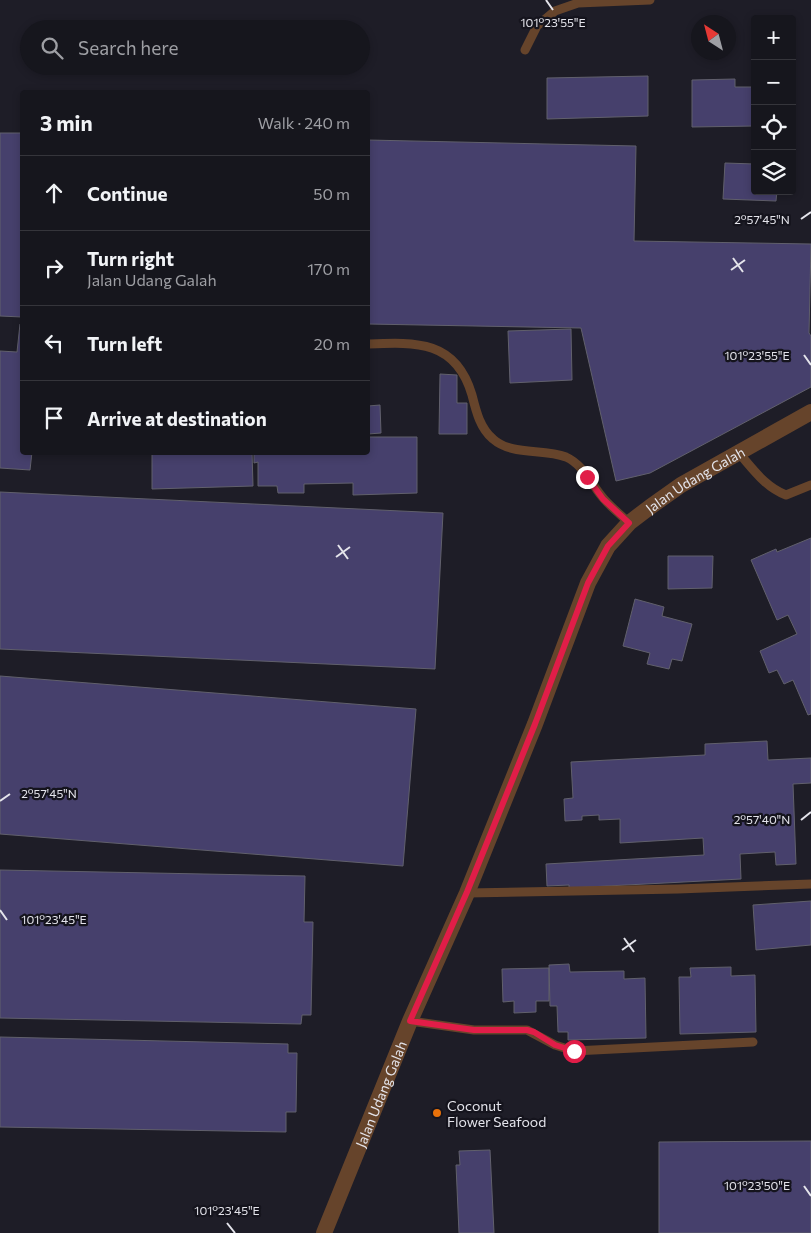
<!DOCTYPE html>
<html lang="en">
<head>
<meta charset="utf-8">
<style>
	:root { --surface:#16161d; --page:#1f1f26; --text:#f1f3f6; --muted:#9e9fa4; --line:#35353b }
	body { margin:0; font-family:Commissioner,sans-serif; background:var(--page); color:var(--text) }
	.controls { position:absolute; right:15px; top:15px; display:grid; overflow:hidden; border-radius:5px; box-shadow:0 2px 8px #0003 }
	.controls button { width:45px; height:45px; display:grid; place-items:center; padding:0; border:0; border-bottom:1px solid var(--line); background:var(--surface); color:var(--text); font:25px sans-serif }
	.compass { position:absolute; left:691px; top:15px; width:45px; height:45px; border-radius:50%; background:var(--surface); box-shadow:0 2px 8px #0003; rotate:324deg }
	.stop { position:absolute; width:15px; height:15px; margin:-11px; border:4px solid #e11d48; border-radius:50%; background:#fff }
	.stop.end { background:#e11d48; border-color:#fff; box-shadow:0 1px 5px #0008 }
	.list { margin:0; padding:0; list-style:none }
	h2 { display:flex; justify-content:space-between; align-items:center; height:65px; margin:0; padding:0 20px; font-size:21px }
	h2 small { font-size:16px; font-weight:400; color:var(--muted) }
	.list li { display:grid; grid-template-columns:32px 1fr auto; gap:15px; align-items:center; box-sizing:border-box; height:75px; padding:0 20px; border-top:1px solid var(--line) }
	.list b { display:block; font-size:19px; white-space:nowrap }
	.list p { margin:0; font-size:16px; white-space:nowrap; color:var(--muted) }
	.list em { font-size:16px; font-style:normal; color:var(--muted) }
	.icon { flex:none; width:28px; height:28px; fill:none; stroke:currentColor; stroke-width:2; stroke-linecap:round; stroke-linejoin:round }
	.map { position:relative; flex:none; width:811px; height:1233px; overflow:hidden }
	.search { position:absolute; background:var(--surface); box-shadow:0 2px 8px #0003; left:20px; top:20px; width:350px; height:55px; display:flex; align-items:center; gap:12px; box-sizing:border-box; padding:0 18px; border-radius:28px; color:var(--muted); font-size:19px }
	.panel { position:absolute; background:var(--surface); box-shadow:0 2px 8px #0003; left:20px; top:90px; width:350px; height:365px; border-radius:5px }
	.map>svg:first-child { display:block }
	.building { fill:#46406c; stroke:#61606c }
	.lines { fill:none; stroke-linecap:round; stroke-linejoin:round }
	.lane { stroke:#66442b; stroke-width:9 }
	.street { stroke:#66442b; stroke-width:16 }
	.route { stroke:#e11d48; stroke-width:6 }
	.ticks { fill:none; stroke:#e4e4eb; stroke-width:2 }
	.food-dot { fill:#e8710a; stroke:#15141d; stroke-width:2 }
	.labels { text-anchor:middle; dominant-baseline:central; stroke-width:4.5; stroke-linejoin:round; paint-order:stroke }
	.street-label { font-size:14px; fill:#e4e4eb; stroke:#15141d }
	.poi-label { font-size:14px; fill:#e4e4eb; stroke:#15141d; text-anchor:start }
	.ticks-label { font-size:12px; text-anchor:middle; fill:#e4e4eb; stroke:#15141d; stroke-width:4.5; stroke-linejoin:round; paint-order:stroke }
</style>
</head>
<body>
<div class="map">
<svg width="811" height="1233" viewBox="0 0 811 1233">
	<rect width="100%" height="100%" fill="#1e1d27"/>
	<path class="building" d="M 648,76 L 648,116 L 547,119 L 547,78 Z
		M 735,79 L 735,87 L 755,87 L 755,126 L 692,127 L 692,80 Z
		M 0,133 L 22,133 L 22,317 L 0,316 Z
		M 368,140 L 636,146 L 634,241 L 811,244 L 809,333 L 811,336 L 811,387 L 650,473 L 616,481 L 581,328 L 368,324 Z
		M 725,163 L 755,164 L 755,191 L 777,191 L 776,201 L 723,199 Z
		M 20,324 L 22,324 L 22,452 L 32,452 L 30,470 L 0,468 L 0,351 L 17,352 Z
		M 571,329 L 572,380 L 510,383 L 508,331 Z
		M 440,374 L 457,375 L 457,403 L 467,403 L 467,434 L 439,434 Z
		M 380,405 L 381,433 L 368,434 L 368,406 Z
		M 368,437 L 417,437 L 417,493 L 353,495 L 353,483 L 304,484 L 304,493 L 278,493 L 277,486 L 258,486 L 258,462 L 254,463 L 254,452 L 368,452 Z
		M 152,452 L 252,452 L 253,486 L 152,489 Z
		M 0,492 L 443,513 L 435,669 L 0,649 Z
		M 811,538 L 811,714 L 808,715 L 793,680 L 784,684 L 777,670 L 769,673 L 760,651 L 797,634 L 788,615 L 777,620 L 751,560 L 776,549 L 777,552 Z
		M 668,556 L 713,556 L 712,588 L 668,589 Z
		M 635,599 L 664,607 L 662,616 L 692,624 L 682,661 L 672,659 L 669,669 L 647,664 L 650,653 L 623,646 Z
		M 0,676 L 416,709 L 403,866 L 0,834 Z
		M 767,741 L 768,760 L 811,758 L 811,783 L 793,784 L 796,864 L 776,865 L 775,852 L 740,854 L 741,879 L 569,888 L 569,885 L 547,886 L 546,864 L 704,855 L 703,838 L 620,843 L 620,819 L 599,820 L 599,815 L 582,816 L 582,820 L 565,821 L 564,799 L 573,798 L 571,762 L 705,755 L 705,744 Z
		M 0,870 L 305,876 L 304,922 L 313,922 L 311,1015 L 302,1015 L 301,1024 L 0,1018 Z
		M 811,901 L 811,945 L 756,950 L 753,905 Z
		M 569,964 L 570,972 L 624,971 L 624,979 L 645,978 L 646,1038 L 568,1040 L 568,1032 L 558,1032 L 557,1006 L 550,1006 L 549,965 Z
		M 731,967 L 731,976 L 755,975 L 756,1032 L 680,1034 L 679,977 L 691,977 L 690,968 Z
		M 549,968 L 549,1001 L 536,1001 L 536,1012 L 514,1013 L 514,1001 L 503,1002 L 502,969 Z
		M 0,1037 L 288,1044 L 288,1053 L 297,1053 L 296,1112 L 286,1112 L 286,1132 L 0,1127 Z
		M 811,1141 L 811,1233 L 659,1233 L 659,1142 Z
		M 490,1150 L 494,1233 L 459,1233 L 456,1165 L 460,1165 L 459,1151 Z"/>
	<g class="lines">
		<path class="lane" d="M 525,50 L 537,26 L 555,11 L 578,3 L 650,0
			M 368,344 C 416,342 456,340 472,395 C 476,411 480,428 493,439 C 512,456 543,448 566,457 C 584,465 592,486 604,499 C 612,508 621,515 629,523
			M 738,452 C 753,469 765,487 786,495 L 811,485
			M 467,893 L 678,889 L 811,884
			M 410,1021 L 474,1030 L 527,1030 L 555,1045 L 574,1051 L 753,1042"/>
		<path class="street" id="s1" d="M 324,1233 L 410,1021 L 467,893 L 535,724 L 588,583 L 608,546 L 629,523 L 650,507 L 681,485 L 811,412"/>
	</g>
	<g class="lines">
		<path class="route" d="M 574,1051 L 555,1045 L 534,1032 L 527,1030 L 474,1030 L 410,1021 L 467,892 L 535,724 L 588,583 L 608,546 L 629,523 L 603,499 L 587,477"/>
	</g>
	<path class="ticks" d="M 546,0 L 553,10M 801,219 L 811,212M 733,258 L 743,272M 731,270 L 745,260M 804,355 L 811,365M 338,545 L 348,559M 336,557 L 350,547M 0,801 L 10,794M 801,820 L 811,812M 0,910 L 7,920M 624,938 L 634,952M 622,950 L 636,940M 804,1186 L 811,1196M 227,1223 L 235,1233"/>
	<circle class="food-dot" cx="437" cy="1113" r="5"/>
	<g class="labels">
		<g class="street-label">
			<text stroke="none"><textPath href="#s1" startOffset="854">Jalan Udang Galah</textPath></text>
			<text stroke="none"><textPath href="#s1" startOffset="150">Jalan Udang Galah</textPath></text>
		</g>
		<g class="poi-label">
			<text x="447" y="1105">Coconut<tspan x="447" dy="16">Flower Seafood</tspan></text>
		</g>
	</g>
	<g class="ticks-label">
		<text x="553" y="27">101°23'55"E</text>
		<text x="762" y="224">2°57'45"N</text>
		<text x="757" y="360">101°23'55"E</text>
		<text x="49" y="798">2°57'45"N</text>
		<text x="762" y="824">2°57'40"N</text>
		<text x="54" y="924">101°23'45"E</text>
		<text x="757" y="1190">101°23'50"E</text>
		<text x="227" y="1215">101°23'45"E</text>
	</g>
</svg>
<div class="controls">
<button>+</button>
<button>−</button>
<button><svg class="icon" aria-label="locate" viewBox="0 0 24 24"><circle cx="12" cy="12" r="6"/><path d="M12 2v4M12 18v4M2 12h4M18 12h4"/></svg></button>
<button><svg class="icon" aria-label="layers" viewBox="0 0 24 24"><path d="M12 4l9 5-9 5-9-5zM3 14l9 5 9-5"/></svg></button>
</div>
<svg class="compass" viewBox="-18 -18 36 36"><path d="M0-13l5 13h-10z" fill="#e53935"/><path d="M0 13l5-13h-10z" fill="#9e9fa4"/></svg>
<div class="stop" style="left:574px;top:1051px"></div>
<div class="stop end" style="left:587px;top:477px"></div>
<div class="search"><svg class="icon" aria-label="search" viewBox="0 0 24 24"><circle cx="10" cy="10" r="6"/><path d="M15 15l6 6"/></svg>Search here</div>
<section class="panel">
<h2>3 min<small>Walk · 240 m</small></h2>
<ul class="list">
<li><svg class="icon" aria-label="ahead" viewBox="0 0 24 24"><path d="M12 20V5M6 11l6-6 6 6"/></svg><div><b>Continue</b></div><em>50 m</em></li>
<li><svg class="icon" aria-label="right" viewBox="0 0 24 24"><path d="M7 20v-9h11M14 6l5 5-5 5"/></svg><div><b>Turn right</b><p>Jalan Udang Galah</p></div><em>170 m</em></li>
<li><svg class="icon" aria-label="left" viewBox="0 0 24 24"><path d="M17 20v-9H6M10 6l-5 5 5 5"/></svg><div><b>Turn left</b></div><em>20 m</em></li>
<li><svg class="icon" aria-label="arrive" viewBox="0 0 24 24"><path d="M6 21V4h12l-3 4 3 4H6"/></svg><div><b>Arrive at destination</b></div></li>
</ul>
</section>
</div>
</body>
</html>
